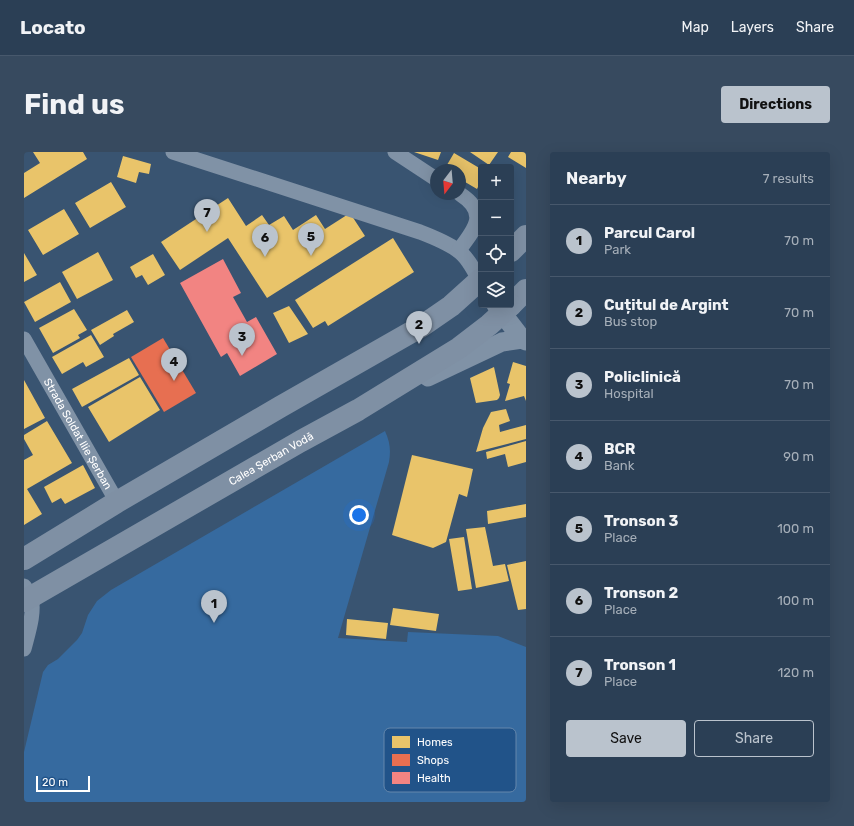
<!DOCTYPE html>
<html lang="en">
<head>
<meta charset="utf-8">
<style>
	:root { --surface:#2b3f55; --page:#374a5f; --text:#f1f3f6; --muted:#a6afb9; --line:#47586c; --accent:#bac3cd }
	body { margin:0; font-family:Rubik,sans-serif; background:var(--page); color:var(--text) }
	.controls { position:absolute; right:12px; top:12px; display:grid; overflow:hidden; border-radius:4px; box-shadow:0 4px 16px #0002 }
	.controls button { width:36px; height:36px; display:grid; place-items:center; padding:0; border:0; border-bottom:1px solid var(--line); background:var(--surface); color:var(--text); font:20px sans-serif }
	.compass { position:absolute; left:406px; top:12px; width:36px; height:36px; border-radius:50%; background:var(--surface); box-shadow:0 4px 16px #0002; rotate:196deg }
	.scale { position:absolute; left:12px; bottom:10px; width:54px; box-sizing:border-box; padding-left:4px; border:2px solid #fff; border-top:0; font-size:11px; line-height:14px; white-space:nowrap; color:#fff; -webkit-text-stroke:3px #215389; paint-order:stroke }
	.you { position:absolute; left:335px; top:363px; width:14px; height:14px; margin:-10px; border:3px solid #fff; border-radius:50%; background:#1a73e8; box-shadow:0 0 0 6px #1a73e833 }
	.badge { display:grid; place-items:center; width:26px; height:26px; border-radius:50%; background:var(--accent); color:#111; font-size:13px; font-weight:700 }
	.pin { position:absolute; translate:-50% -33px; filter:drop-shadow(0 1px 2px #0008) }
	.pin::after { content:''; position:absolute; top:21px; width:14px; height:12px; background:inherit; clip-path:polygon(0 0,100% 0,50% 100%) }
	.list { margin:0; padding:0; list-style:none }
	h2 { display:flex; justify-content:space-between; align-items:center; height:52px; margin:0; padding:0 16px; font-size:17px }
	h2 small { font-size:13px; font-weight:400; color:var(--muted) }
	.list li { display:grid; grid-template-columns:26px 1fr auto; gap:12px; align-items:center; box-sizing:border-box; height:72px; padding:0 16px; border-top:1px solid var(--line) }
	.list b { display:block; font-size:15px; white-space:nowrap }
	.list p { margin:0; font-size:13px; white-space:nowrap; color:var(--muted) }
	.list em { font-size:13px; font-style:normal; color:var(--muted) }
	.actions { display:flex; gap:8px; padding:12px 16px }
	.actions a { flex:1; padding:9px 0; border:1px solid var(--accent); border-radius:4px; text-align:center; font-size:14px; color:var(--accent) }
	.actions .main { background:var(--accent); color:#111 }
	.icon { flex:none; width:22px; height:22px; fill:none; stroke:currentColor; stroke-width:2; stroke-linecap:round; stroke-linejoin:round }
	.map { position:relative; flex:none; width:502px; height:650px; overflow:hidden; border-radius:4px }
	header { display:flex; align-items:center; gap:24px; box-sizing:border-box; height:56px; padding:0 20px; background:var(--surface); border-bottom:1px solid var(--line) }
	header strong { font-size:19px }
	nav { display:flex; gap:22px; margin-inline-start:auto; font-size:14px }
	.intro { display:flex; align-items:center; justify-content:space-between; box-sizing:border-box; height:96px; padding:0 24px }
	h1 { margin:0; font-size:28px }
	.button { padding:10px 18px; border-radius:4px; background:var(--accent); color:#111; font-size:14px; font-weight:700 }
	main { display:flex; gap:24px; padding:0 24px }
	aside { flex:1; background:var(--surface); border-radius:4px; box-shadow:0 4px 16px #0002 }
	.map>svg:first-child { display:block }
	.green { fill:#366a9f }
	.homes { fill:#e9c46a }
	.shops { fill:#e76f51 }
	.health { fill:#f28482 }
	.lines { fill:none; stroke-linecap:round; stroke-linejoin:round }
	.minor { stroke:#8092a6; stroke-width:15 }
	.tertiary { stroke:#8092a6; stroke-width:19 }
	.primary { stroke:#7f90a4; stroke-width:22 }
	.labels { text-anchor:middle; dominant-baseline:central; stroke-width:4; stroke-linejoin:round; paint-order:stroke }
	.street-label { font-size:11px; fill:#fff; stroke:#215389 }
	.key { fill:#215389; stroke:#6487ac; stroke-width:1 }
	.key-label { font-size:11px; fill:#fff }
</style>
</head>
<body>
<header>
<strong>Locato</strong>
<nav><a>Map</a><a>Layers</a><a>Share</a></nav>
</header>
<div class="intro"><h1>Find us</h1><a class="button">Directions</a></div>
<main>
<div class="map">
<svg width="502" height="650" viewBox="0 0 502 650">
	<rect width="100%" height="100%" fill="#395471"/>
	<path class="green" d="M 361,279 C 366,290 367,298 365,310 L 314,486 L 383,490 L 384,480 L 474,484 L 502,495 L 502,650 L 0,650 L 0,600 L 19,520 L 24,513 L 34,507 L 53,488 L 58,481 L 64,463 L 73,449 L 87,438 Z"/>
	<path class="homes" d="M 9,0 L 59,0 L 63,7 L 0,46 L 0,21 L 16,11 Z
		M 390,0 L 417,0 L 414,8 Z
		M 446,0 L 474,0 L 465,13 Z
		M 487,0 L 502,0 L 502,16 L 484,5 Z
		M 430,1 L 457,17 L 457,29 L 453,37 L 436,27 L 436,18 L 420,18 Z
		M 99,4 L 127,12 L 125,22 L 115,20 L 112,31 L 93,25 Z
		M 87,30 L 102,55 L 66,76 L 51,51 Z
		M 204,46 L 222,74 L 238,63 L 245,73 L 260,64 L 269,78 L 292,63 L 301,77 L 326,61 L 341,84 L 243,146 L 204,86 L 156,118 L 137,90 Z
		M 40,57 L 55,82 L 19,103 L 4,78 Z
		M 369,86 L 390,120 L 304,174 L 301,169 L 289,176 L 271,148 Z
		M 74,100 L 89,128 L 53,147 L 38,120 Z
		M 0,101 L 13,123 L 0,130 Z
		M 129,102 L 141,123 L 124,133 L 118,123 L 112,126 L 106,115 Z
		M 36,130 L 47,150 L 11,170 L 0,150 Z
		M 265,154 L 284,182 L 265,191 L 249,161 Z
		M 50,157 L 63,178 L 54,183 L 56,186 L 29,201 L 15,176 Z
		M 103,158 L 110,170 L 89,182 L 90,184 L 76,193 L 67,178 Z
		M 67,183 L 80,205 L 62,215 L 59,210 L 38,222 L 28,205 Z
		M 105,206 L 115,223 L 58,255 L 48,237 Z
		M 489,210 L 502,214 L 502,249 L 500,244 L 481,249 L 486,232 L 483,231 Z
		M 470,215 L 476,243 L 475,246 L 473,248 L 452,251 L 446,226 Z
		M 116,225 L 136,258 L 85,290 L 64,255 Z
		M 0,228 L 21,266 L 0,277 Z
		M 482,257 L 486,269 L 475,273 L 476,280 L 502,273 L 502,287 L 452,300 L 459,276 L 467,260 Z
		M 23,269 L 48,311 L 3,337 L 18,362 L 0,373 L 0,308 L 9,303 L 0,287 L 0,283 Z
		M 502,289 L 502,310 L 484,315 L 481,302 L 463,307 L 462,300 Z
		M 388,303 L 449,317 L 443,345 L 435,342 L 422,390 L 409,396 L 368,383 Z
		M 59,313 L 71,336 L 41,352 L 37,346 L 28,351 L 20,335 Z
		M 502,352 L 502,365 L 464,372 L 463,359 Z
		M 461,375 L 469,414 L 481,412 L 485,429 L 452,436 L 442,377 Z
		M 440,385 L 448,437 L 434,439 L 425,387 Z
		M 502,409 L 502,457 L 494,458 L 483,413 Z
		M 369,456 L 415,462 L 412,479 L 366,473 Z
		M 323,467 L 364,471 L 362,487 L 322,483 Z"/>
	<path class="shops" d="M 139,186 L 172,241 L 140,260 L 107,205 Z"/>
	<path class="health" d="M 199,107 L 217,141 L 209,145 L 223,170 L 232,165 L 253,202 L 216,224 L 203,201 L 197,205 L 156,131 Z"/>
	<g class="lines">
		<g class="minor">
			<path d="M 149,0 L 396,80 C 409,85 422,90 433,98 C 443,104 450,118 455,128"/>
			<path d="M 371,0 L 412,27"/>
			<path d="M 435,98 C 451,77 465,61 436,42"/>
			<path id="s1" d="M 0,187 L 93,350"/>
			<path d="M 0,434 C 2,437 5,441 7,445 C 11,461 4,481 0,497"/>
		</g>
		<path class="tertiary" d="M 472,153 L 498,187 L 502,189
			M 404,225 L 478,190 L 498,187"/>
		<g class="primary">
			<path d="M 487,99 L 502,84"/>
			<path d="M 487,153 L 502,138"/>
			<path d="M 0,407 L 93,350 L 256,255 L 398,174 L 427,154 L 457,127"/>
			<path id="s2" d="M 0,449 L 277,289 L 334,258 L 435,196 L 465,173 L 487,153"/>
		</g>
	</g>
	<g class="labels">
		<g class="street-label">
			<text stroke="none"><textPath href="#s1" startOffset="109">Strada Soldat Ilie Șerban</textPath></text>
			<text stroke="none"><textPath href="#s2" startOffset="285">Calea Șerban Vodă</textPath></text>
		</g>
	</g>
	<rect x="360" y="576" width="132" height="64" rx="6" class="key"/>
	<rect x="368" y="584" width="18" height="12" fill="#e9c46a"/>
	<rect x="368" y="602" width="18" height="12" fill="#e76f51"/>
	<rect x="368" y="620" width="18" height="12" fill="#f28482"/>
	<g class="key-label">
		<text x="393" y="594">Homes</text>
		<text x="393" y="612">Shops</text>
		<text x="393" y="630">Health</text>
	</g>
</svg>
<div class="controls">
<button>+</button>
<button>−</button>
<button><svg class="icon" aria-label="locate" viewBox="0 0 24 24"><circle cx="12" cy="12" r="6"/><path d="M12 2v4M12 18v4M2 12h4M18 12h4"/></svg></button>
<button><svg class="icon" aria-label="layers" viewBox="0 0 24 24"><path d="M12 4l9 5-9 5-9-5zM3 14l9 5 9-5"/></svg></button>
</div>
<svg class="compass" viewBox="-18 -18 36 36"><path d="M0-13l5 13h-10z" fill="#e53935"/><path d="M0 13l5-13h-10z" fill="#a6afb9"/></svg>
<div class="scale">20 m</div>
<div class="you"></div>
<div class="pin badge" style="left:190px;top:471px">1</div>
<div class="pin badge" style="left:395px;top:192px">2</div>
<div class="pin badge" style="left:218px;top:204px">3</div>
<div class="pin badge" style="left:150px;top:229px">4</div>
<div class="pin badge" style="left:287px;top:104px">5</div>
<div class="pin badge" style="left:241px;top:105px">6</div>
<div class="pin badge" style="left:183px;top:80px">7</div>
</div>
<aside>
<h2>Nearby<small>7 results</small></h2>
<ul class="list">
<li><span class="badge">1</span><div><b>Parcul Carol</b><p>Park</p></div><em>70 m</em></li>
<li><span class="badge">2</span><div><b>Cuțitul de Argint</b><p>Bus stop</p></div><em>70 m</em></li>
<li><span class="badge">3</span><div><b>Policlinică</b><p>Hospital</p></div><em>70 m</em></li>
<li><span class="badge">4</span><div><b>BCR</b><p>Bank</p></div><em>90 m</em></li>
<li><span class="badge">5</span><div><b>Tronson 3</b><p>Place</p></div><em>100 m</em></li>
<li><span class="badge">6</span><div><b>Tronson 2</b><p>Place</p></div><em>100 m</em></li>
<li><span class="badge">7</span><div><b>Tronson 1</b><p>Place</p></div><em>120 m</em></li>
</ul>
<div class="actions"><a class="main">Save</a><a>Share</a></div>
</aside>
</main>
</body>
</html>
